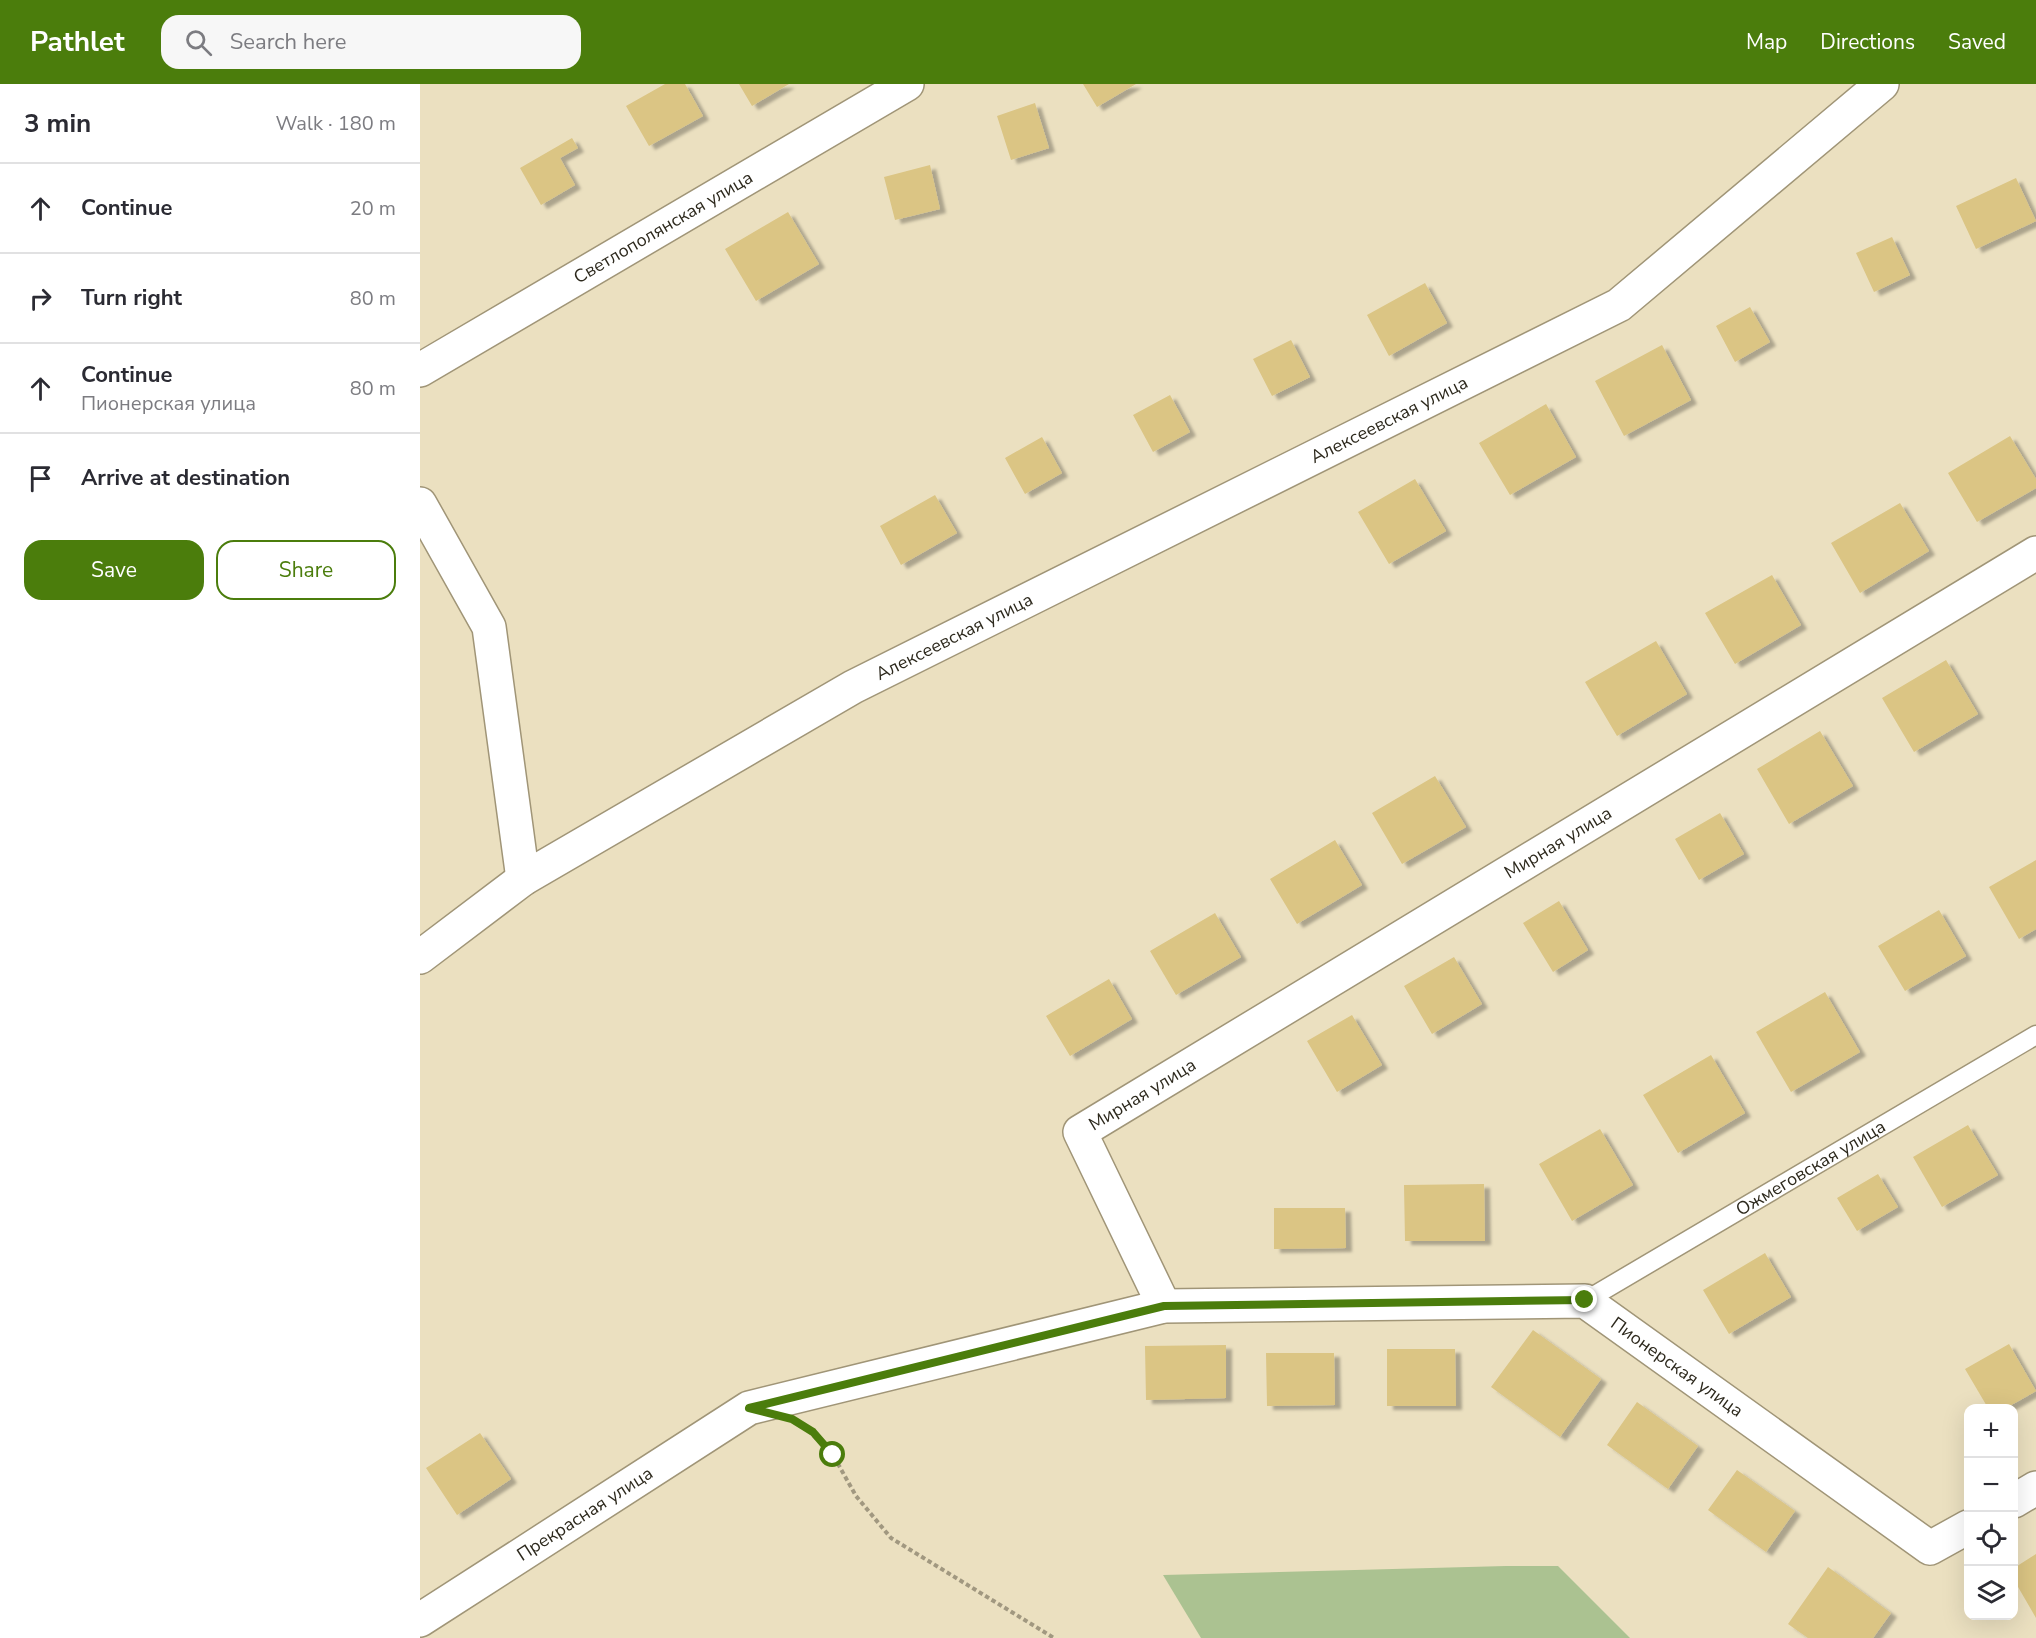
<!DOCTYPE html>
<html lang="en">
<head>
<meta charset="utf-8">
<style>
	:root { --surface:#fff; --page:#f7f7f7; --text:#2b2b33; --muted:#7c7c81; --line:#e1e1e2; --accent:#4b7d0c }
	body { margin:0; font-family:"Nunito Sans",sans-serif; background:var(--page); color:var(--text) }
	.controls { position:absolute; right:18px; bottom:18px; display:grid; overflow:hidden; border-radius:12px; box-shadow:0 6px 24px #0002 }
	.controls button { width:54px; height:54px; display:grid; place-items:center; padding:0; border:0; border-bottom:2px solid var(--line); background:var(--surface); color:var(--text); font:30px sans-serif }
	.stop { position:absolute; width:18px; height:18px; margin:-14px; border:4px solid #4b7d0c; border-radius:50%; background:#fff }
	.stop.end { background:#4b7d0c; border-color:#fff; box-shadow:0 2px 6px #0008 }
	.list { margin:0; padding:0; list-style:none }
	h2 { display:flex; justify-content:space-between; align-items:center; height:78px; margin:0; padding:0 24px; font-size:26px }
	h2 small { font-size:20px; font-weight:400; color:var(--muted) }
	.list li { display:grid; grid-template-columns:39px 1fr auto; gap:18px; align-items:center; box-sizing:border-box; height:90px; padding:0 24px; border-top:2px solid var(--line) }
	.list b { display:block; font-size:22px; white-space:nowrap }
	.list p { margin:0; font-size:20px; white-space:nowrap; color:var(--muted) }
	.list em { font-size:20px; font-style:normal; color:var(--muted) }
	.actions { display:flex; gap:12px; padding:18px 24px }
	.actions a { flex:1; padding:14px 0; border:2px solid var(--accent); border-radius:18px; text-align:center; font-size:21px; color:var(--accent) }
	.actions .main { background:var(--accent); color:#fff }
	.icon { flex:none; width:33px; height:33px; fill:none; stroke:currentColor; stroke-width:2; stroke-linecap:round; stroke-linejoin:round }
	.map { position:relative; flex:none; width:1616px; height:1554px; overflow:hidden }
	header { display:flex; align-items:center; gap:36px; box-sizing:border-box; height:84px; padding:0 30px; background:var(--accent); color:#fff }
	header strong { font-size:28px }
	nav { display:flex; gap:33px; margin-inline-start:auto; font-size:21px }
	.search { width:420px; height:54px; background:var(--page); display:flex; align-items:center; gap:15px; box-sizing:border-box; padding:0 21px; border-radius:18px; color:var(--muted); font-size:22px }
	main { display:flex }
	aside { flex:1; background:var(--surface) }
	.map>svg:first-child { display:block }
	.green { fill:#abc291 }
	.building { fill:#dbc584; filter:url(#shadow) }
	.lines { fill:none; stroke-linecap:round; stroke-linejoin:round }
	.service-casing { stroke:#a09577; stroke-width:21 }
	.minor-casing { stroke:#a09577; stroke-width:36 }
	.path { stroke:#a19880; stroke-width:4; stroke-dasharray:4.5 3; stroke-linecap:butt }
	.service { stroke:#fff; stroke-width:18 }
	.minor { stroke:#fff; stroke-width:33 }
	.route { stroke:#4b7d0c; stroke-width:8 }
	.labels { text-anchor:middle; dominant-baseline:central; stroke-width:5; stroke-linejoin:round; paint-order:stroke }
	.street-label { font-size:18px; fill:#2d291d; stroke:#fff }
</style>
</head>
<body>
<header>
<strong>Pathlet</strong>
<div class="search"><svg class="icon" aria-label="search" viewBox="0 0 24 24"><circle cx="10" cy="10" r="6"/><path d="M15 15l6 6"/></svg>Search here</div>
<nav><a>Map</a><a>Directions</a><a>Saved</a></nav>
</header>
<main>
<aside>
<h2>3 min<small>Walk · 180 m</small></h2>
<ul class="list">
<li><svg class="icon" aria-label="ahead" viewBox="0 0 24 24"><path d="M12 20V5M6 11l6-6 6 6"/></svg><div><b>Continue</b></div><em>20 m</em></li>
<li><svg class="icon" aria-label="right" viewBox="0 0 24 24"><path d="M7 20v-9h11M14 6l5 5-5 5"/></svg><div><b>Turn right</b></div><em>80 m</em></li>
<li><svg class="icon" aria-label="ahead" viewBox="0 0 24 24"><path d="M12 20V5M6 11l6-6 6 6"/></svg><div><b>Continue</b><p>Пионерская улица</p></div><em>80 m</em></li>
<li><svg class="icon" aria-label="arrive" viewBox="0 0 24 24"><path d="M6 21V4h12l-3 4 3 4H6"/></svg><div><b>Arrive at destination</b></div></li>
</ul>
<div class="actions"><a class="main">Save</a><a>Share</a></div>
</aside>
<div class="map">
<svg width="1616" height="1554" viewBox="0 0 1616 1554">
	<defs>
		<filter id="shadow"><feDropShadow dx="6" dy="4" stdDeviation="1.5" flood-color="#0004"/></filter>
	</defs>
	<rect width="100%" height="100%" fill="#ebe0c0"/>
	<path class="green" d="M 1086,1482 L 1138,1482 L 1210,1554 L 781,1554 L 743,1491 Z"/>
	<path class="building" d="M 245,0 L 265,0 L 283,32 L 229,62 L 206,22 Z
		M 319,0 L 369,0 L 332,22 Z
		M 663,0 L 716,0 L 677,23 Z
		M 615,19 L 629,64 L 591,76 L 577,32 Z
		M 152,54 L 158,64 L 140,74 L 155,101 L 121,121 L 100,84 Z
		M 510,81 L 520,125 L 475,136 L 464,93 Z
		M 1596,94 L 1616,137 L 1556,165 L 1536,122 Z
		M 368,128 L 399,180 L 336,217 L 305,165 Z
		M 1472,153 L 1490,191 L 1454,208 L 1436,169 Z
		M 1005,199 L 1027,239 L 969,272 L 947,231 Z
		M 1330,223 L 1350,258 L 1315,278 L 1296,242 Z
		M 871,256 L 890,293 L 852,312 L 833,275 Z
		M 1242,261 L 1271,316 L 1204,352 L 1175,297 Z
		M 750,311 L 770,348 L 733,368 L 713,331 Z
		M 1126,320 L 1156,373 L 1090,411 L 1059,359 Z
		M 1590,352 L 1616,395 L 1616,404 L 1557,438 L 1528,389 Z
		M 622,353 L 642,389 L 605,410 L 585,374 Z
		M 995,395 L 1026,447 L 969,480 L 938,428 Z
		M 515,411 L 537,449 L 481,481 L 460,442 Z
		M 1480,419 L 1509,467 L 1440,509 L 1411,459 Z
		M 1352,491 L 1381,541 L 1315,580 L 1285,529 Z
		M 1236,557 L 1267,610 L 1197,652 L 1165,598 Z
		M 1526,576 L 1558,630 L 1494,668 L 1462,614 Z
		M 1400,647 L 1433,702 L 1369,740 L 1337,685 Z
		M 1015,692 L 1046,743 L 982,780 L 952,729 Z
		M 1300,729 L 1324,770 L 1279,796 L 1255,755 Z
		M 915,756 L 942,801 L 877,840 L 850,795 Z
		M 1616,776 L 1616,845 L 1599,855 L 1569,803 Z
		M 1139,817 L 1168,866 L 1133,888 L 1103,839 Z
		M 1519,826 L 1546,872 L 1485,907 L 1458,862 Z
		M 795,829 L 821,873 L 756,911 L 730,867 Z
		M 1034,873 L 1062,920 L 1012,950 L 984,902 Z
		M 689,895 L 712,935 L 650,972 L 626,932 Z
		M 1405,908 L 1440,968 L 1371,1008 L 1336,948 Z
		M 932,931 L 962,981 L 917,1008 L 887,957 Z
		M 1291,971 L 1325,1029 L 1258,1069 L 1223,1011 Z
		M 1548,1041 L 1578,1091 L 1522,1123 L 1493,1073 Z
		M 1180,1045 L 1213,1101 L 1152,1137 L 1119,1080 Z
		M 1458,1090 L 1478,1123 L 1437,1147 L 1417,1114 Z
		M 1064,1100 L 1065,1157 L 985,1157 L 984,1101 Z
		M 854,1124 L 925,1124 L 926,1164 L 854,1165 Z
		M 1345,1169 L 1371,1213 L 1309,1250 L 1283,1206 Z
		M 1113,1246 L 1181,1295 L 1140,1353 L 1071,1303 Z
		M 1589,1260 L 1616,1307 L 1586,1324 L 1568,1324 L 1545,1285 Z
		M 806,1261 L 806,1314 L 726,1316 L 725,1262 Z
		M 967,1265 L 1035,1265 L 1036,1322 L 967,1322 Z
		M 846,1269 L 914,1269 L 915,1321 L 847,1322 Z
		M 1217,1318 L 1278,1362 L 1248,1405 L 1187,1361 Z
		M 60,1349 L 91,1395 L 37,1431 L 6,1384 Z
		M 1317,1386 L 1375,1427 L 1346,1468 L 1288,1426 Z
		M 1616,1470 L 1616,1534 L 1594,1496 L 1594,1484 Z
		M 1408,1483 L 1471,1529 L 1453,1554 L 1388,1554 L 1368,1540 Z"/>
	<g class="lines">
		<defs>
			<g id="service">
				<path id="s1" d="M 1165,1217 L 1616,951"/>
			</g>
			<g id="minor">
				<path id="s2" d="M 0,286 L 487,0"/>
				<path d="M 0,420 L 69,543 L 103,795"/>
				<path id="s3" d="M 0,873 L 103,795 L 433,603 L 1199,221 L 1462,0"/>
				<path id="s4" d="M 744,1222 L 660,1048 L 1616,469"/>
				<path d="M 1594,1417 L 1616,1404"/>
				<path id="s5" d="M 0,1536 L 329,1324 L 744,1222 L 1165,1217 L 1510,1464 L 1548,1443"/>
			</g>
		</defs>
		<use href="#service" class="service-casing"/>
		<use href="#minor" class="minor-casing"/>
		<path class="path" d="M 388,1346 L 413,1371 L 436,1412 L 471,1454 L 634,1554"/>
		<use href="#service" class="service"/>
		<use href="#minor" class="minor"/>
	</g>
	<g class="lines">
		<path class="route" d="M 413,1371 L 393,1348 L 372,1335 L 329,1324 L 744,1222 L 1165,1216"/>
	</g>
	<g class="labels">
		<g class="street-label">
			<text stroke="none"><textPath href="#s2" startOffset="282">Светлополянская улица</textPath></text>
			<text stroke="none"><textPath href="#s3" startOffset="1110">Алексеевская улица</textPath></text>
			<text stroke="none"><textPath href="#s3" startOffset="624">Алексеевская улица</textPath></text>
			<text stroke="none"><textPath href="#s4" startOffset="752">Мирная улица</textPath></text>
			<text stroke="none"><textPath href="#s4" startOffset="266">Мирная улица</textPath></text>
			<text stroke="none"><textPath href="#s1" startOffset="262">Ожмеговская улица</textPath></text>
			<text stroke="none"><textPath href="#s5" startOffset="1353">Пионерская улица</textPath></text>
			<text stroke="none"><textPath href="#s5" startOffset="196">Прекрасная улица</textPath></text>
		</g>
	</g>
</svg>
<div class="controls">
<button>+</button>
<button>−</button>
<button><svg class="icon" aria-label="locate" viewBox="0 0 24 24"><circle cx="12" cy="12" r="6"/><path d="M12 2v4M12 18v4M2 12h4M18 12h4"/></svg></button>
<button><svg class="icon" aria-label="layers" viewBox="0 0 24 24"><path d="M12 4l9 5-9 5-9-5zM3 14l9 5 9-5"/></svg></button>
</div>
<div class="stop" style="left:413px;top:1371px"></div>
<div class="stop end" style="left:1165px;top:1216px"></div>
</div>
</main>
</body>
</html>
